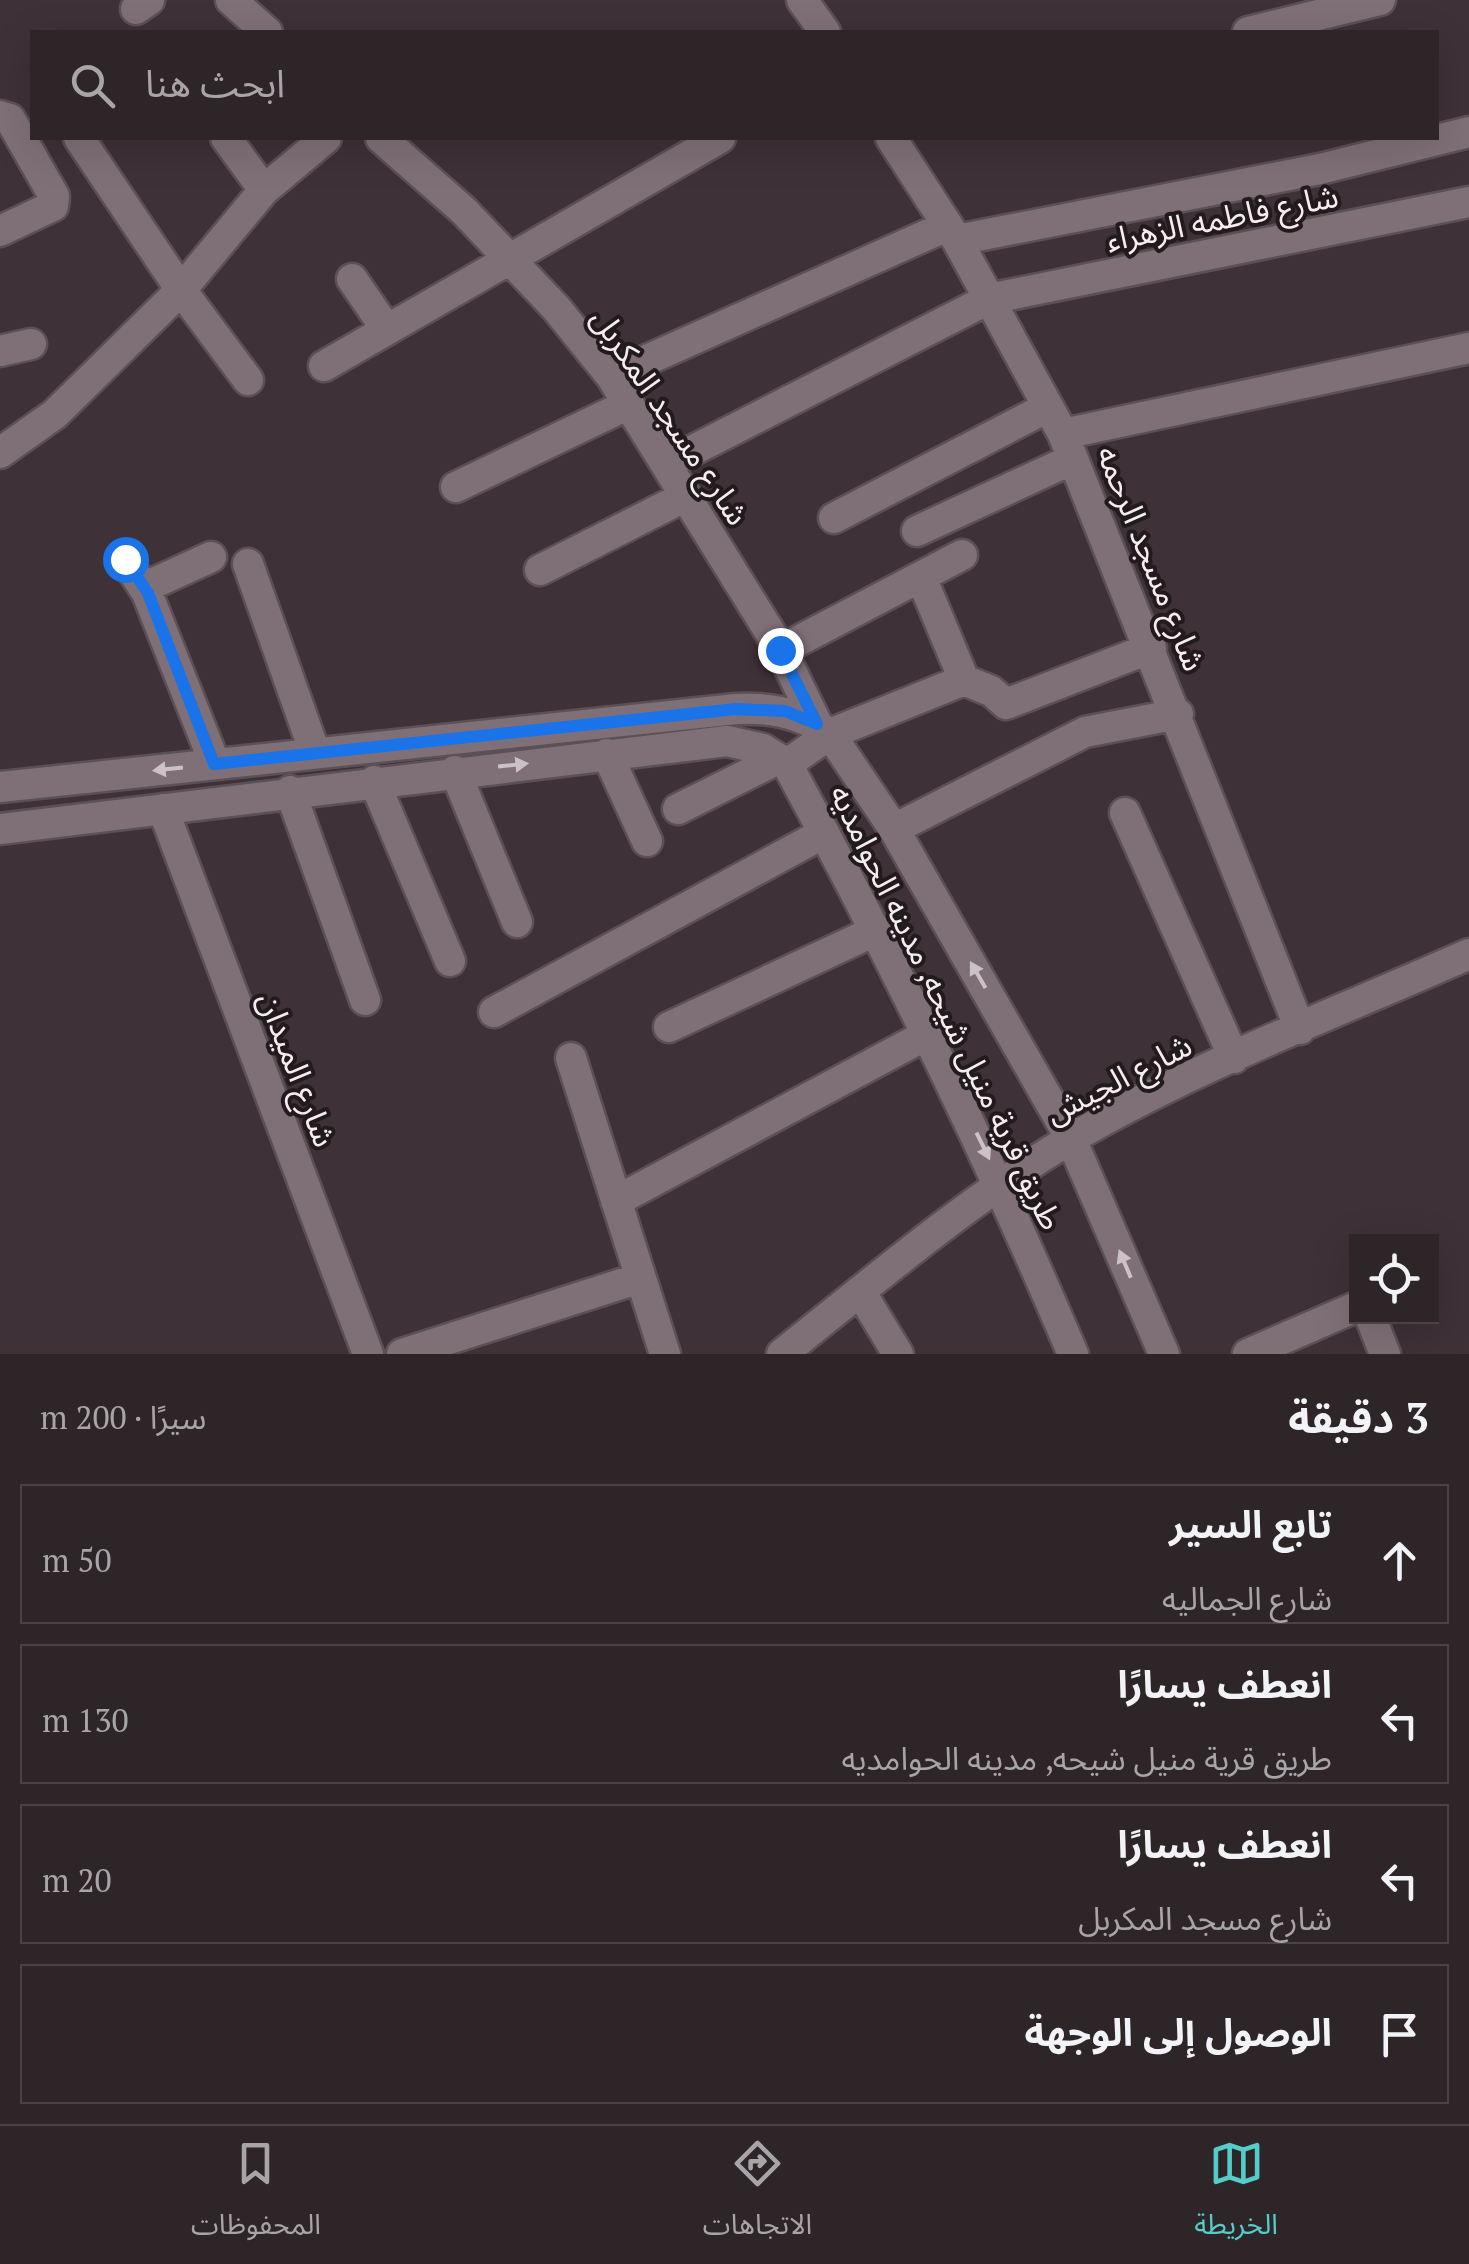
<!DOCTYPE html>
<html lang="ar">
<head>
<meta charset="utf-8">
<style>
	:root { --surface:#2e2529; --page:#362d31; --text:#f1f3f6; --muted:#a7a5a8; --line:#494246; --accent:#54cdc8 }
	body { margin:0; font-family:"PT Serif","Noto Sans Arabic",serif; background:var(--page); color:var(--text); direction:rtl }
	.controls { position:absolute; right:30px; bottom:30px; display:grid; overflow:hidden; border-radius:0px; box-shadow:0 10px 40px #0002 }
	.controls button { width:90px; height:90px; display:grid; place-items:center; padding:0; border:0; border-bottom:2px solid var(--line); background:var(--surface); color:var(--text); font:50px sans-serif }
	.stop { position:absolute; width:30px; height:30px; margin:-22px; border:8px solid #1a73e8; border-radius:50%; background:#fff }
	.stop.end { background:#1a73e8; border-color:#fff; box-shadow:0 2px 10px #0008 }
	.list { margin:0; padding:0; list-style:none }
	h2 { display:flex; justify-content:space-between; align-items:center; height:130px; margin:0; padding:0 40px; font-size:42px }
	h2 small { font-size:32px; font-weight:400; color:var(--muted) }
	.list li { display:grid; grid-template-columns:65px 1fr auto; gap:30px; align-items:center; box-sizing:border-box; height:140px; margin:0 20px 20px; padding:0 20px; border:2px solid var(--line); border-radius:0px }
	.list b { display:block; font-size:38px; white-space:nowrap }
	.list p { margin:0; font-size:32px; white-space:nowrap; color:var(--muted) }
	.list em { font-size:32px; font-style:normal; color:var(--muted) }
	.icon { flex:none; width:55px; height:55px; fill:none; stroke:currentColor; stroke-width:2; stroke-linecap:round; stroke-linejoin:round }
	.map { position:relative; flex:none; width:1469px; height:1354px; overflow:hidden; direction:ltr }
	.search { position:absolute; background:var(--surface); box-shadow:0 10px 40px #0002; left:30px; right:30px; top:30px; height:110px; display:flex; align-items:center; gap:25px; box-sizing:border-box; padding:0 35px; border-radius:0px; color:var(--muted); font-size:38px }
	.sheet { height:770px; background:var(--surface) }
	nav { display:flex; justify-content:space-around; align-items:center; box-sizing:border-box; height:140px; border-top:2px solid var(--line); background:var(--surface); font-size:28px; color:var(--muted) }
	nav a { display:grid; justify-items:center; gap:5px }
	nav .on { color:var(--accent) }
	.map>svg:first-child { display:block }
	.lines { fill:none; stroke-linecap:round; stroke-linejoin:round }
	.street-casing { stroke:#5b5055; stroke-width:35 }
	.secondary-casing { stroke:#5b5055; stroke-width:35 }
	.street { stroke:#7f7077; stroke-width:30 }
	.secondary { stroke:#7f7077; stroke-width:30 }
	.oneway { fill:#ccc1c6 }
	.route { stroke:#1a73e8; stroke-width:12 }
	.labels { text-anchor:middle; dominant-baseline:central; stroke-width:8; stroke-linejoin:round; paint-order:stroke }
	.street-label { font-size:32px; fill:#f6edf1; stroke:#211b1e }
</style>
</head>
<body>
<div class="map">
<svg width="1469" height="1354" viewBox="0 0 1469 1354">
	<rect width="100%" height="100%" fill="#3e3137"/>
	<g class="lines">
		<defs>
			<path id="street" d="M 231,0 L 267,32
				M 802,0 L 825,32
				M 136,9 L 149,0
				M 1248,32 L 1380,0
				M 0,116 L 10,119 L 54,196 L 53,206 L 0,231
				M 79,138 L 181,290 L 248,380
				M 226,138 L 264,190
				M 381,138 L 464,211 L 556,308 L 611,376 L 781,650 L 817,724
				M 891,138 L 957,240 L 1063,434 L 1300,1029
				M 957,240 L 1320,169 L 1469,132
				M 352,279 L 387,330
				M 0,351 L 31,344
				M 324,366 L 720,138
				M 611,376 L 947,226
				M 1063,434 L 1469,348
				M 0,453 L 55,414 L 181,290 L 264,190 L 326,138
				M 666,464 L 989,299 L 1469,202
				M 456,487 L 629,404
				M 834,518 L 1048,407
				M 917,531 L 1073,459
				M 211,557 L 152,584 L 147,593 L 215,764
				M 125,559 L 147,593
				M 248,564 L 315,753
				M 540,570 L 686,496
				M 921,577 L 964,680 L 991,691 L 1006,704 L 1151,648
				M 781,650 L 962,555
				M 607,754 L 647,841
				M 787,764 L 830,734 L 964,680
				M 455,771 L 517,922
				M 374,781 L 450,961
				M 290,791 L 365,1000
				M 163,809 L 368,1354
				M 678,809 L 778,759
				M 1125,813 L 1234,1058
				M 894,829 L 1085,732 L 1178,714
				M 494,1012 L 824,833
				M 669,1027 L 877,930
				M 571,1058 L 665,1354
				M 616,1201 L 928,1034
				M 860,1291 L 898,1354
				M 1370,1316 L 1385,1354
				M 402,1354 L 640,1278
				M 782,1354 C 875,1280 967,1201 1069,1140 C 1195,1066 1336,1013 1469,954
				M 1248,1354 L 1356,1307"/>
			<path id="secondary" d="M 0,787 L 736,709 C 770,707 802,713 830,734 L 894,829 L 1071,1139 L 1164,1354
				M 0,829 L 727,741 L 763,749 L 787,764 C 892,957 987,1152 1073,1354"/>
		</defs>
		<use href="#street" class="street-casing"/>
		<use href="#secondary" class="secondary-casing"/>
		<use href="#street" class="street"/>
		<use href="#secondary" class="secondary"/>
	</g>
	<defs><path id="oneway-solid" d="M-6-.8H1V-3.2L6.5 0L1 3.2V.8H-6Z" transform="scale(2.5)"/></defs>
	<g class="oneway">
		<use href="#oneway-solid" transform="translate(513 765) rotate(-6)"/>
		<use href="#oneway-solid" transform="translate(168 769) rotate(174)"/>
		<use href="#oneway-solid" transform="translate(978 975) rotate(-120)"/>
		<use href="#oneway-solid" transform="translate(983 1146) rotate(64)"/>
		<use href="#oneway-solid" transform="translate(1125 1264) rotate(-113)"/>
	</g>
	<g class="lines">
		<path class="route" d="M 125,559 L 148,593 L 214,764 L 736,709 L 785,711 L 817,724 L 780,650"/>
	</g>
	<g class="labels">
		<g class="street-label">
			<text transform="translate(1222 217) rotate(-11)">شارع فاطمه الزهراء</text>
			<text transform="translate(671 416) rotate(56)">شارع مسجد المكربل</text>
			<text transform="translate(1152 558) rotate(68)">شارع مسجد الرحمه</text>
			<text transform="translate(947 1007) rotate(64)">طريق قرية منيل شيحه, مدينه الحوامديه</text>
			<text transform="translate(298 1069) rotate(69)">شارع الميدان</text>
			<text transform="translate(1118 1078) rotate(-27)">شارع الجيش</text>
		</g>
	</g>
</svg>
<div class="controls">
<button><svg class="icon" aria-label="locate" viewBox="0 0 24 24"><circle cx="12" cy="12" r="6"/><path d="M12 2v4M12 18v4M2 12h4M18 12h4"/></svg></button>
</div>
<div class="stop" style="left:125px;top:559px"></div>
<div class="stop end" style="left:780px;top:650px"></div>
<div class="search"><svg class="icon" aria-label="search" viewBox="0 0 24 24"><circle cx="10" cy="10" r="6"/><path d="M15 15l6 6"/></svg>ابحث هنا</div>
</div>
<section class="sheet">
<h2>3 دقيقة<small>سيرًا · 200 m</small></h2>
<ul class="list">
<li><svg class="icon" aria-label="ahead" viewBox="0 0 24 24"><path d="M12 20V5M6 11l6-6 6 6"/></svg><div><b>تابع السير</b><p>شارع الجماليه</p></div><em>50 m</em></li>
<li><svg class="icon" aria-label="left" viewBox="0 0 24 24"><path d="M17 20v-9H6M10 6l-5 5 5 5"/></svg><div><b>انعطف يسارًا</b><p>طريق قرية منيل شيحه, مدينه الحوامديه</p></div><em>130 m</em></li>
<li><svg class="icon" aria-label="left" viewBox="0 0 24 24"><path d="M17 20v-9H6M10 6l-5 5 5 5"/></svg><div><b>انعطف يسارًا</b><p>شارع مسجد المكربل</p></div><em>20 m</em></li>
<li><svg class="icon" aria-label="arrive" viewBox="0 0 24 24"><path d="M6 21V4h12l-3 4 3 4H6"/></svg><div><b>الوصول إلى الوجهة</b></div></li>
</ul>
</section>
<nav>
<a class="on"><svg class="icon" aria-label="map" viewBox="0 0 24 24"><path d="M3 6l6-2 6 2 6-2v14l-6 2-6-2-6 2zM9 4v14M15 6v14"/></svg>الخريطة</a>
<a><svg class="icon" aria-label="directions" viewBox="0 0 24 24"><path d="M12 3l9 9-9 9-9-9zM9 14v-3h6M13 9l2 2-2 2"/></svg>الاتجاهات</a>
<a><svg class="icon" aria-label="saved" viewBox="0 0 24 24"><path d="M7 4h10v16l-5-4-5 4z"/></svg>المحفوظات</a>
</nav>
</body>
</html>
